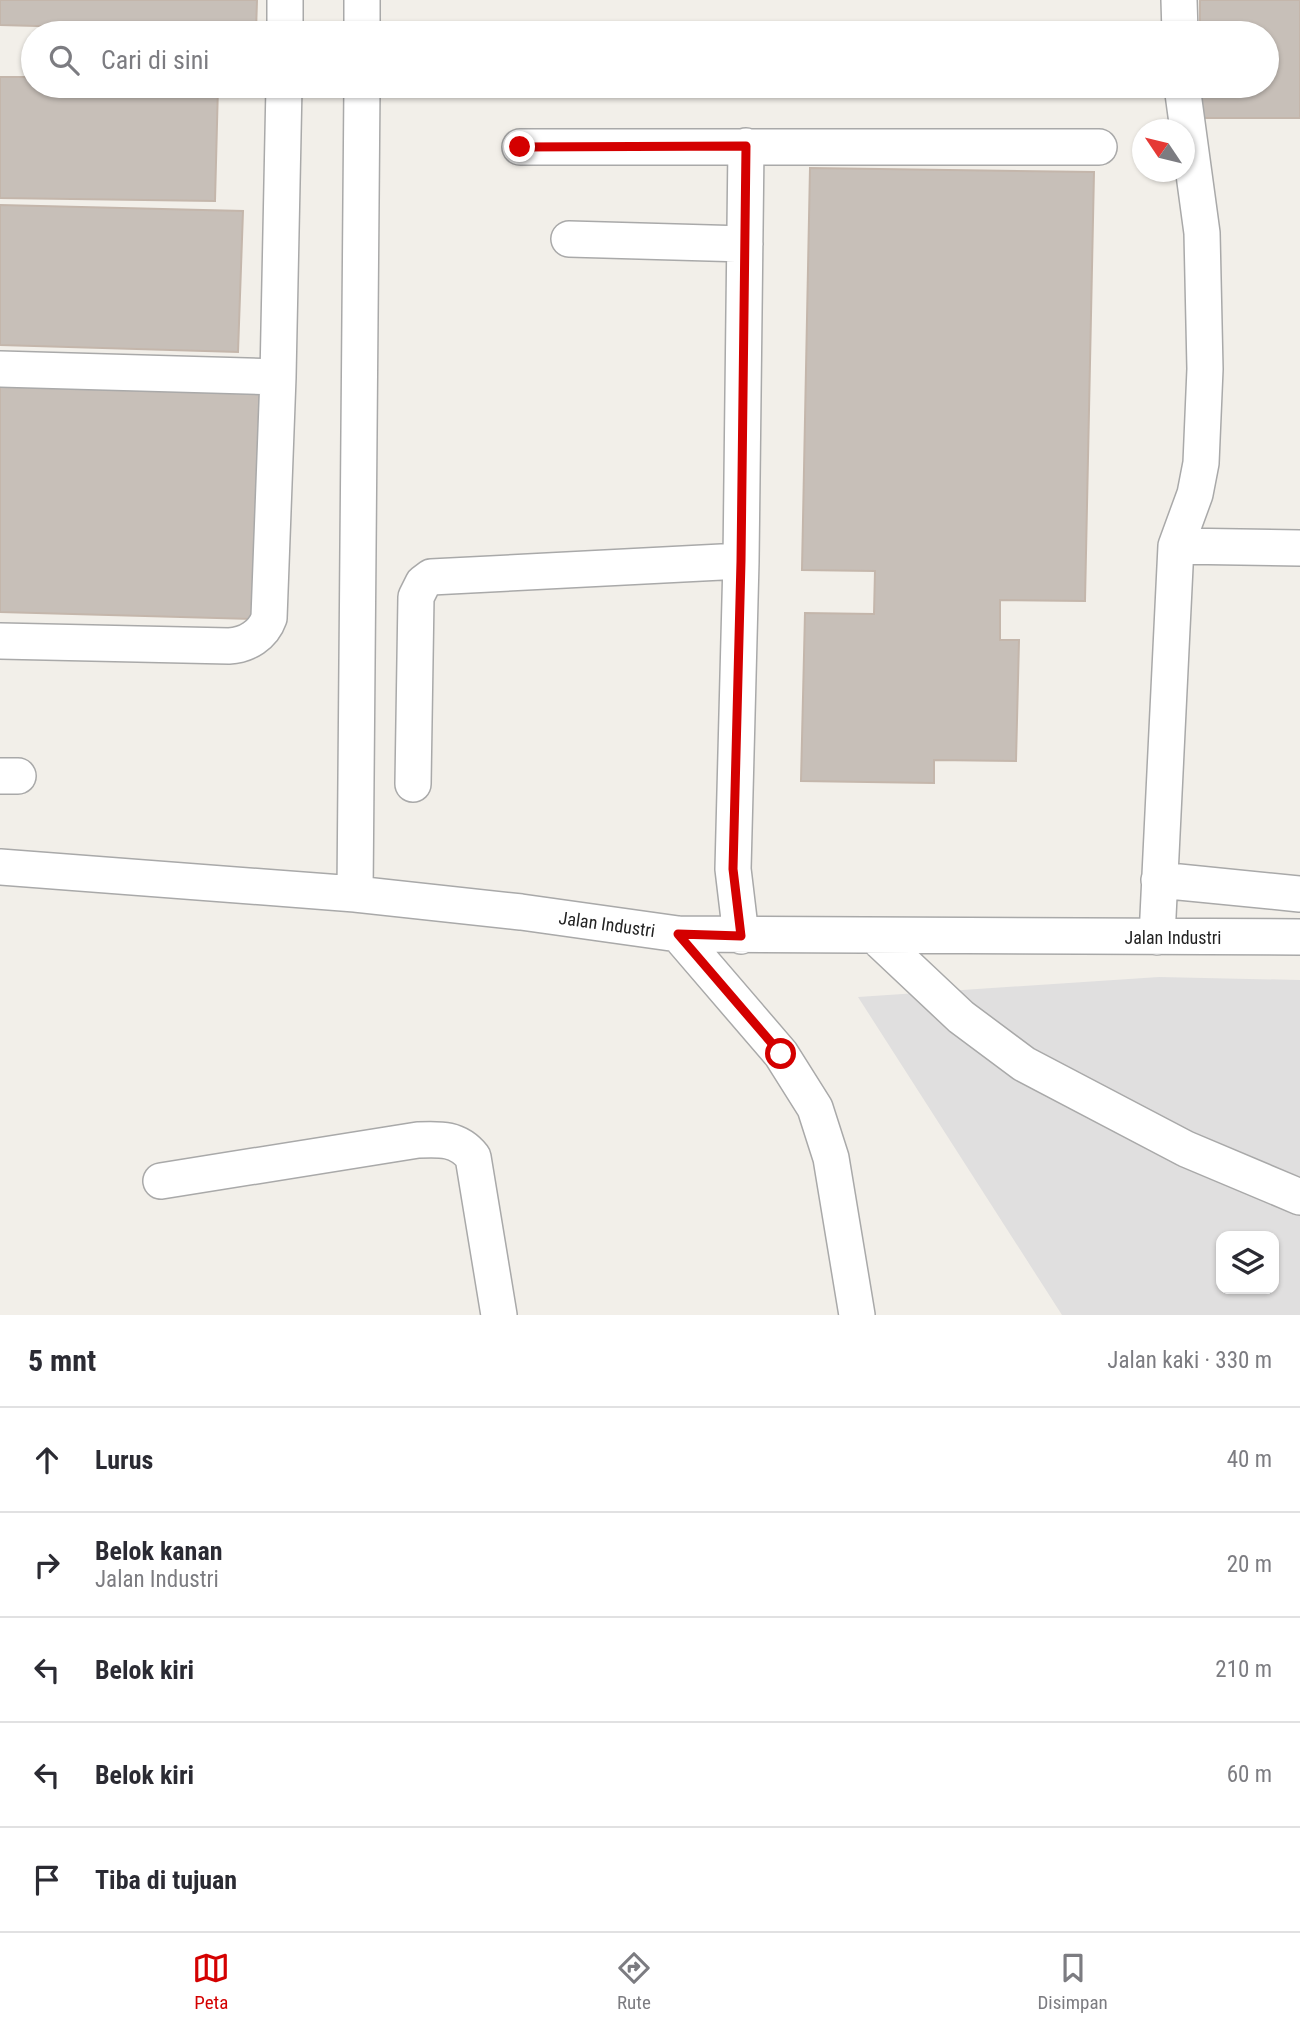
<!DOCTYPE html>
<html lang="id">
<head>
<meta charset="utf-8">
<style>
	:root { --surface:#fff; --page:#f2f2f3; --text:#2b2b33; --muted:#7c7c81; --line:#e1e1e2; --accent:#d40000 }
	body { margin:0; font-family:"Roboto Condensed",sans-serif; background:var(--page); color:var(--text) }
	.controls { position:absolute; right:21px; bottom:21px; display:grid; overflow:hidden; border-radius:14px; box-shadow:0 2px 5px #0004 }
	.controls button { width:63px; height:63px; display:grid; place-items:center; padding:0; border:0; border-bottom:2px solid var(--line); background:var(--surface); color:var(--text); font:35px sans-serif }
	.compass { position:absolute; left:1132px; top:119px; width:63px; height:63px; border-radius:50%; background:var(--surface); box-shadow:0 2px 5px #0004; rotate:305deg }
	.stop { position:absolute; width:21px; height:21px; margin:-16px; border:5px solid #d40000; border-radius:50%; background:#fff }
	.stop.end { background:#d40000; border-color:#fff; box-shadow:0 2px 7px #0008 }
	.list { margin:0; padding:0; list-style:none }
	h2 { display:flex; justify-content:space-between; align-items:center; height:91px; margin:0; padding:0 28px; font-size:30px }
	h2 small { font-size:23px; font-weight:400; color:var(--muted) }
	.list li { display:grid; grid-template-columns:46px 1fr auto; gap:21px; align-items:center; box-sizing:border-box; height:105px; padding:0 28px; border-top:2px solid var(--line) }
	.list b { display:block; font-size:26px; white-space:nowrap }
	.list p { margin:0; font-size:23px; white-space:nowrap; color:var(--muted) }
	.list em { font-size:23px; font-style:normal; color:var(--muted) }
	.icon { flex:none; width:38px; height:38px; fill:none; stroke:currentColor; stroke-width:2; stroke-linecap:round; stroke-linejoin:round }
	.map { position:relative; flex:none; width:1300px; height:1315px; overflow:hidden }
	.search { position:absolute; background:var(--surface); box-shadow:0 2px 5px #0004; left:21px; right:21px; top:21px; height:77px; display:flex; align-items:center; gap:18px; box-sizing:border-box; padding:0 24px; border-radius:38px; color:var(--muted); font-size:26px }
	.sheet { height:616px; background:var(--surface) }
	nav { display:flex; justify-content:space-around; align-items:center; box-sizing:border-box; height:98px; border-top:2px solid var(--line); background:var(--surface); font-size:19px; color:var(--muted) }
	nav a { display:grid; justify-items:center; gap:4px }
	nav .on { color:var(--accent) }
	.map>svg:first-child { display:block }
	.residential { fill:#e0dfdf; fill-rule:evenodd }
	.building { fill:#c7bfb8; stroke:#c4b6ab; stroke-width:2 }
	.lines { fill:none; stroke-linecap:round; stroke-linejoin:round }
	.minor-casing { stroke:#a9a9a9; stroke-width:38 }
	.minor { stroke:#fff; stroke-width:35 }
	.route { stroke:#d40000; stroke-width:9 }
	.labels { text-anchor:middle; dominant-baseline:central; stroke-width:5; stroke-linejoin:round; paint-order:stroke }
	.street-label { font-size:18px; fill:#222; stroke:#fff }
</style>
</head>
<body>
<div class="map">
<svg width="1300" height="1315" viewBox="0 0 1300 1315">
	<rect width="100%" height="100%" fill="#f2efe9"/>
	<path class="residential" d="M 1159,977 L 1300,980 L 1300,1315 L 1062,1315 L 858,997 ZM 1221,1236 L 1274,1236 L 1274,1289 L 1221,1289 Z"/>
	<path class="building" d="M 0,0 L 257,0 L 256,32 L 0,25 Z
		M 1200,0 L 1300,0 L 1300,118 L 1200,118 L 1200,86 L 1267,86 L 1267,33 L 1200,33 Z
		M 0,77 L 33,77 L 33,86 L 218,86 L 215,201 L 0,198 Z
		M 810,168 L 1094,172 L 1085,601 L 1000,600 L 1000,640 L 1019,640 L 1016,761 L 934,760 L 934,783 L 801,781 L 805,613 L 874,614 L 875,571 L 802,570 Z
		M 0,205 L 243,211 L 238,352 L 0,345 Z
		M 0,376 L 260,383 L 252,619 L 0,612 Z"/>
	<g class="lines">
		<defs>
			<path id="minor" d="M 1179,0 L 1180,33
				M 285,33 L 285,0
				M 362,33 L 362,0
				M 520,147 L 1099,147
				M 569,239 L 745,244
				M 0,369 L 278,377
				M 1176,546 L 1300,548
				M 0,641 L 229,646 C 247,645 263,635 269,618 L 278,377 L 284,86
				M 0,776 L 18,776
				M 413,784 L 416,597 L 423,583 L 431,577 L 741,561
				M 0,867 L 355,894 L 521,912 L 678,934 L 1300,937
				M 1159,880 L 1300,894
				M 355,894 L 362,86
				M 678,934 L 781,1054 L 815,1108 L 831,1158 L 857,1315
				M 741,936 L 733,869 L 741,561 L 746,146
				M 876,937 L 961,1017 L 1024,1064 L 1186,1149 L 1300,1197
				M 1157,937 L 1176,546 L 1195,494 L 1201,463 L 1205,369 L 1202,233 L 1182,86
				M 161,1181 L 418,1140 C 440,1139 458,1138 473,1157 L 499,1315"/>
		</defs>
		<use href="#minor" class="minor-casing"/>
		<use href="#minor" class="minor"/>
	</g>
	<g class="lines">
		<path class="route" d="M 520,147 L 746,146 L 741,561 L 733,869 L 741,936 L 678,934 L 781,1054"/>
	</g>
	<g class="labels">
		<g class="street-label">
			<text transform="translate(607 924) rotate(8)">Jalan Industri</text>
			<text x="1173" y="937">Jalan Industri</text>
		</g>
	</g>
</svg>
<div class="controls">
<button><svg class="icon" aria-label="layers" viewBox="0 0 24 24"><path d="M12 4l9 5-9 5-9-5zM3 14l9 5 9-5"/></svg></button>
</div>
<svg class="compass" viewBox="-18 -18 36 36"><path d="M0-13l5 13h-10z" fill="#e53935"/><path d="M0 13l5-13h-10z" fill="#7c7c81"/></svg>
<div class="stop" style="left:781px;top:1054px"></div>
<div class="stop end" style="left:520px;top:147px"></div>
<div class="search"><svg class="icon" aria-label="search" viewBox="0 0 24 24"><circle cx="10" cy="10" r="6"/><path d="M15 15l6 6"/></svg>Cari di sini</div>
</div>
<section class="sheet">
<h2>5 mnt<small>Jalan kaki · 330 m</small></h2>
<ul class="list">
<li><svg class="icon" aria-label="ahead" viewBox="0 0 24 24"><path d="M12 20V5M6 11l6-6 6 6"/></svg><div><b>Lurus</b></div><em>40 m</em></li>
<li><svg class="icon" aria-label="right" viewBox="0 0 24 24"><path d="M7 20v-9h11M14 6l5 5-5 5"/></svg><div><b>Belok kanan</b><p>Jalan Industri</p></div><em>20 m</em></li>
<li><svg class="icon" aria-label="left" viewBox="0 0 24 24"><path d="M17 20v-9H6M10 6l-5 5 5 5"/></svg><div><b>Belok kiri</b></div><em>210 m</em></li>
<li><svg class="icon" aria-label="left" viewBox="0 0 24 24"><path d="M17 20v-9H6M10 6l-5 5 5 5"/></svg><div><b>Belok kiri</b></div><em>60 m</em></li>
<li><svg class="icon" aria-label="arrive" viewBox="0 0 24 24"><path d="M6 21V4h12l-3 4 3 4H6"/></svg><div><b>Tiba di tujuan</b></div></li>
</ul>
</section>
<nav>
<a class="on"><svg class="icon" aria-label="map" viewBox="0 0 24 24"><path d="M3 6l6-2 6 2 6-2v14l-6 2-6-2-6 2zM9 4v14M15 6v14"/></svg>Peta</a>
<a><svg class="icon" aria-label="directions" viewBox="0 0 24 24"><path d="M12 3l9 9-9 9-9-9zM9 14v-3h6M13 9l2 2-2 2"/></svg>Rute</a>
<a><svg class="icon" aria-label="saved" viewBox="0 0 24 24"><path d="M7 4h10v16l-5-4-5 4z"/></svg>Disimpan</a>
</nav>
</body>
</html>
